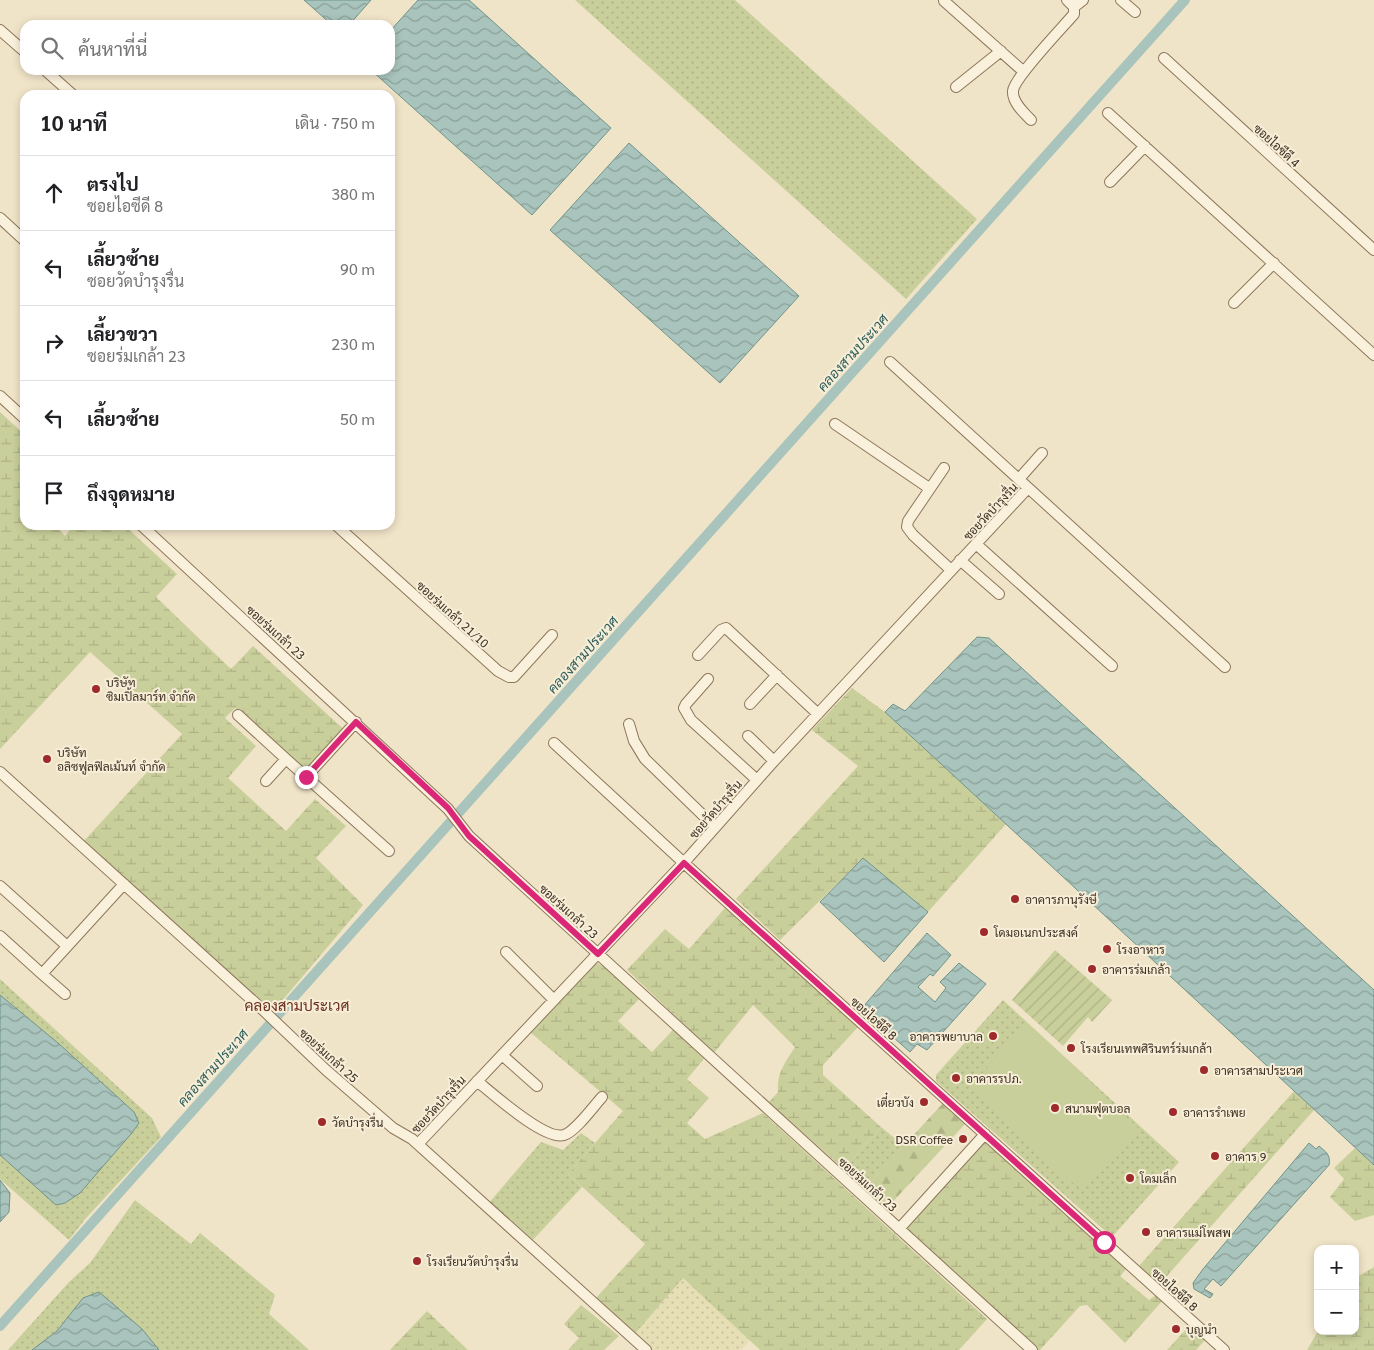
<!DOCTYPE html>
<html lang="th">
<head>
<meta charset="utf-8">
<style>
	:root { --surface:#fff; --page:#f6f6f6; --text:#202124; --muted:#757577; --line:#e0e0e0 }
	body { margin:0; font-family:Georgia,Sarabun,serif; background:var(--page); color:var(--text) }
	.controls { position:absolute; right:15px; bottom:15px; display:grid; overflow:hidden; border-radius:10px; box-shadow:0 2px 8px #0003 }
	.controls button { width:45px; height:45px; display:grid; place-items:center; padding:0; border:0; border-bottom:1px solid var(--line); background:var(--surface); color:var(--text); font:25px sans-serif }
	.stop { position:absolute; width:15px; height:15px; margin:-11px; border:4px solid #db2777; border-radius:50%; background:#fff }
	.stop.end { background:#db2777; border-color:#fff; box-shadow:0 1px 5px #0008 }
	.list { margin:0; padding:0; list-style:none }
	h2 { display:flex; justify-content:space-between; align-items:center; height:65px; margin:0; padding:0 20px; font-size:21px }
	h2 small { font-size:16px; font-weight:400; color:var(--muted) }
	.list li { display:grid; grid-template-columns:32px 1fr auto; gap:15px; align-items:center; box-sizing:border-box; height:75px; padding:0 20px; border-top:1px solid var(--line) }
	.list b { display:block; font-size:19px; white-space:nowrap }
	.list p { margin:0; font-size:16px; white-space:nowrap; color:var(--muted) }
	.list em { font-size:16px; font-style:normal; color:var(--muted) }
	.icon { flex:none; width:28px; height:28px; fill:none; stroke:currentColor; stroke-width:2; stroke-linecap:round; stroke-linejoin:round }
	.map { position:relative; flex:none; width:1374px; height:1350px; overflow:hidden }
	.search { position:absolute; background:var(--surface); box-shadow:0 2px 8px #0003; left:20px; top:20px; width:375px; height:55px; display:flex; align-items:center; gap:12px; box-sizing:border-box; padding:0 18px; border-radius:15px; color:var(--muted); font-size:19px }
	.panel { position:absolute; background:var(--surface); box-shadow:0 2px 8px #0003; left:20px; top:90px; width:375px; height:440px; border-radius:15px }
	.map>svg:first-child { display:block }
	.farmland { fill:url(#farmland-dots) }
	.grass { fill:url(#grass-dots) }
	.forest { fill:url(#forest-firs) }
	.wetland { fill:url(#wetland-marsh) }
	.garden { fill:url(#garden-furrows) }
	.pitch { fill:#c9cf9b }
	.water { fill:url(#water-waves); stroke:#6f938a }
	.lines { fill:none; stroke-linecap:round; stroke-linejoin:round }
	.canal { stroke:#a9c4bc; stroke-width:10 }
	.minor-casing { stroke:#8d765c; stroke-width:12 }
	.minor { stroke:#faf1dc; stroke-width:10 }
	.route { stroke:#db2777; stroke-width:6 }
	.poi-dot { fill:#9e2a2b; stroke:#f7eed8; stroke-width:2 }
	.labels { text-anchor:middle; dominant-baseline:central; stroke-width:4; stroke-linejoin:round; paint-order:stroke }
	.street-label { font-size:12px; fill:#3d2e20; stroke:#f7eed8 }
	.poi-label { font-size:12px; fill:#3d2e20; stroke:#f7eed8; text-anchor:start }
	.water-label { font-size:14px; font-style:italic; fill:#2f5d5a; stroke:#f7eed8 }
	.quarter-label { font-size:15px; fill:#6b2e1e; stroke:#f7eed8 }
</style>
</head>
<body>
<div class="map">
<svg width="1374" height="1350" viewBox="0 0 1374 1350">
	<defs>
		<pattern id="farmland-dots" width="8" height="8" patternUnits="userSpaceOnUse" patternTransform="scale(1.25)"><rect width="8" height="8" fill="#e6deb5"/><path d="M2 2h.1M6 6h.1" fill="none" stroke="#c6bf9b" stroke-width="1.8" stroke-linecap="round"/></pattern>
		<pattern id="grass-dots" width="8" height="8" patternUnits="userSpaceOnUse" patternTransform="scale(1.25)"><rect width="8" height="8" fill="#c9cf9b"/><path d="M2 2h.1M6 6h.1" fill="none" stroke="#aeb285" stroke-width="1.8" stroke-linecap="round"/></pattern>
		<pattern id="forest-firs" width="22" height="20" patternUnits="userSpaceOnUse" patternTransform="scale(1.25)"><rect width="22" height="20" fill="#c9cf9b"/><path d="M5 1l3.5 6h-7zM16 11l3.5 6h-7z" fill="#aeb285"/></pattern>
		<pattern id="wetland-marsh" width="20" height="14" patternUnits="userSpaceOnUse" patternTransform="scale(1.25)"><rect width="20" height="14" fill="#c9cf9b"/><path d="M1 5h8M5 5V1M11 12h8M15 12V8" fill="none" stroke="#aeb285"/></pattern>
		<pattern id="garden-furrows" width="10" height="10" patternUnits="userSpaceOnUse" patternTransform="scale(1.25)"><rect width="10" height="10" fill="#c9cf9b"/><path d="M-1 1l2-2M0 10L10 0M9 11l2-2" fill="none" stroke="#aeb285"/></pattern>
		<pattern id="water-waves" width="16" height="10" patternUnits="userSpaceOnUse" patternTransform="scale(1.25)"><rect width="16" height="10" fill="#a9c4bc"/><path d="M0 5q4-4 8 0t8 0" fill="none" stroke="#8ba098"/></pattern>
	</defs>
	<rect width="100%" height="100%" fill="#f0e4c8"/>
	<path class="farmland" d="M 683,1278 L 750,1340 L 741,1350 L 649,1350 L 633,1336 Z"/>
	<path class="grass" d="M 575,0 L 735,0 L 977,219 L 906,299 Z
		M 0,979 L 152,1118 L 161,1137 L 86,1218 L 69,1240 L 0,1179 L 0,1155 L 56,1205 L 65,1203 L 80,1193 L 131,1134 L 139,1122 L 58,1043 L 0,995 Z
		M 1003,1000 L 1179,1162 L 1112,1237 L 936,1081 L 936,1075 Z
		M 881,1127 L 904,1146 L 864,1189 L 844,1169 Z
		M 581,1133 L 595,1143 L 568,1174 L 582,1187 L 532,1241 L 488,1204 L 541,1142 L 563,1150 Z
		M 135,1200 L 191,1244 L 200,1233 L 275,1295 L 269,1314 L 309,1350 L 159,1350 L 142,1329 L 83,1298 L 57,1331 L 32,1350 L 8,1350 L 69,1282 L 90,1263 Z"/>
	<path class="forest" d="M 944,1102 L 966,1123 L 886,1209 L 864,1189 Z"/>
	<path class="wetland" d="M 0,412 L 25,435 L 25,525 L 55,525 L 65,536 L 74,525 L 124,525 L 177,574 L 156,597 L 231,669 L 253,646 L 350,735 L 313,776 L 235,708 L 225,718 L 256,746 L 228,778 L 286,831 L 315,799 L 346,826 L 316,858 L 363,905 L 276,1008 L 268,1010 L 83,842 L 182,734 L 90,652 L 0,749 Z
		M 852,688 L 885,712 L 1006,824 L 928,912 L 863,858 L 780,940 L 736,899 L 858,766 L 812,730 Z
		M 725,908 L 858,1027 L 823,1065 L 823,1075 L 881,1127 L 844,1169 L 769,1102 L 778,1092 C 776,1074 786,1061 795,1047 L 753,1005 L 714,1053 L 627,970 L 665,929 L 689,949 Z
		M 597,963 L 606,968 L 639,999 L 618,1021 L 652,1052 L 673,1030 L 704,1059 L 687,1079 L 709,1098 L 687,1123 L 705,1139 L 763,1113 L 987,1319 L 959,1350 L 760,1350 L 683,1278 L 633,1336 L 595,1299 L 645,1244 L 568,1174 L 623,1111 L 530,1032 L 588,968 Z
		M 1294,1091 L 1314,1110 L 1159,1285 L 1139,1266 Z
		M 986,1140 L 1128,1267 L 1120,1276 L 1149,1300 L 1157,1294 L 1163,1300 L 1125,1343 L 1087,1305 L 1080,1306 L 1040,1350 L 1038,1350 L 905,1228 Z
		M 1355,1148 L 1374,1165 L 1374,1215 L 1355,1221 L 1330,1197 L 1344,1179 L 1334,1168 Z
		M 1374,1267 L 1374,1350 L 1307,1350 L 1318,1331 L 1355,1331 L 1355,1278 Z
		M 581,1305 L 619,1336 L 604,1350 L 568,1350 L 579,1338 L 564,1324 Z
		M 427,1311 L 468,1350 L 390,1350 Z
		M 1190,1325 L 1206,1339 L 1196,1350 L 1167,1350 Z"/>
	<path class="garden" d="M 1055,950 L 1112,1000 L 1092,1022 L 1088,1017 L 1063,1046 L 1012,1000 Z"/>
	<path class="pitch" d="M 1026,1024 L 1139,1129 L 1086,1187 L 1071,1182 L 970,1087 Z"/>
	<path class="water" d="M 304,0 L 371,0 L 349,25 L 332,25 Z
		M 418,0 L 469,0 L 611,128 L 532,215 L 371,70 L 390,70 L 390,31 Z
		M 629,143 L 799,296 L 720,383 L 550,230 Z
		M 977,637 L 989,638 L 1374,990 L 1374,1165 L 885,712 L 893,704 L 905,711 Z
		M 863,858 L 928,912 L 884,962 L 820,902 Z
		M 927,933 L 951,955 L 933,976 L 930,974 L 918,987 L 935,1002 L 946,988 L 940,982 L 959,963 L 986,984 L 927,1050 L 917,1044 L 910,1052 L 869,1016 L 862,1008 Z
		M 0,995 L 58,1043 L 134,1112 L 139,1123 L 131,1134 L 80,1193 L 65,1203 L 56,1205 L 0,1155 Z
		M 1309,1143 L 1316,1149 L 1319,1146 C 1326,1152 1331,1155 1329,1165 L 1221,1286 L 1213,1279 L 1204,1289 L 1213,1294 L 1210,1298 L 1194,1289 L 1193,1283 L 1203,1269 Z
		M 0,1180 L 10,1193 L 9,1212 L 0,1222 Z
		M 99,1292 L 142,1329 L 159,1350 L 32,1350 L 57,1331 L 83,1298 Z"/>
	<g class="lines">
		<path class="canal" d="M 0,1326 L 1185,0"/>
		<defs>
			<path id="minor" d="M 1121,0 L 1135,12
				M 944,1 L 1024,72
				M 1074,7 L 1083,0
				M 0,30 L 25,52
				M 1164,58 L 1374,250
				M 45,70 L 73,95
				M 956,87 L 1001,51
				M 1108,113 L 1374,355
				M 1031,120 C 1024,113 1012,102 1013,91 C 1014,78 1063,27 1074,14 L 1074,7 L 1067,0
				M 1110,182 L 1145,146
				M 0,218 L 25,241
				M 1234,303 L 1274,263
				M 890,362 L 1225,667
				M 0,396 L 25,419
				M 835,424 L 929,488
				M 944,468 L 908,521 L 907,527 L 913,535 L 951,570
				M 1019,479 L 1042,453
				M 141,525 L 448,809 L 469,836 L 1032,1350
				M 336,525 L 498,671 L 509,677 L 514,677 L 552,635
				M 976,544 L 1112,666
				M 960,560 L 999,594
				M 698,655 L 721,630 L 726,628 L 818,714
				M 708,679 L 686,704 L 684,708 L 691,720 L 757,780
				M 750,704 L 777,675
				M 238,715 L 286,759
				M 629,724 L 634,741 L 645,759 L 715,827
				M 748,736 L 774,761
				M 554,743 L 684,863 L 1224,1350
				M 0,772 L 263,1010 L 326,1070 L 393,1128 L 412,1139 L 646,1350
				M 306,777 L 356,722
				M 266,781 L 286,759 L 389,851
				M 0,886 L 67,946
				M 0,936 L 42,974 L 124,884
				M 506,952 L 554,1000
				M 42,974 L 65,994
				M 502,1055 L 537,1086
				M 477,1081 C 493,1094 545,1141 564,1135 C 575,1132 594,1106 602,1097
				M 418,1144 L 689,857 L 774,761 L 1028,488
				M 899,1229 L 985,1134"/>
		</defs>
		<use href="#minor" class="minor-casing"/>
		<use href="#minor" class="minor"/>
	</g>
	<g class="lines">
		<path class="route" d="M 306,777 L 356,722 L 448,808 L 469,836 L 598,954 L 684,863 L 1104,1242"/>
	</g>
	<g class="poi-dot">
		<circle cx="96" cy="689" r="5"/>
		<circle cx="47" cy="759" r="5"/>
		<circle cx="1015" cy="899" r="5"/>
		<circle cx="984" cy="932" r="5"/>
		<circle cx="1107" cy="949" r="5"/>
		<circle cx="1092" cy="969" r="5"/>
		<circle cx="993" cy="1036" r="5"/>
		<circle cx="1071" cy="1048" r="5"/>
		<circle cx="1204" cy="1070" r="5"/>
		<circle cx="956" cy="1078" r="5"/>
		<circle cx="924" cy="1102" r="5"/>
		<circle cx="1055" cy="1108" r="5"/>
		<circle cx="1173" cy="1112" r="5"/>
		<circle cx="322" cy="1122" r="5"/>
		<circle cx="963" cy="1139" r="5"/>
		<circle cx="1215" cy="1156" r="5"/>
		<circle cx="1130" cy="1178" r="5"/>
		<circle cx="1146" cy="1232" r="5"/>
		<circle cx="417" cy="1261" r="5"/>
		<circle cx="1176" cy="1329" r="5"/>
	</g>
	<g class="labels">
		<g class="street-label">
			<text transform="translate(1277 145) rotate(42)">ซอยไอซีดี 4</text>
			<text transform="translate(990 511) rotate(-47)">ซอยวัดบำรุงรื่น</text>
			<text transform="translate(453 614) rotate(42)">ซอยร่มเกล้า 21/10</text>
			<text transform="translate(276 632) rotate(42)">ซอยร่มเกล้า 23</text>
			<text transform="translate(715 809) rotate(-49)">ซอยวัดบำรุงรื่น</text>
			<text transform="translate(569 911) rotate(42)">ซอยร่มเกล้า 23</text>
			<text transform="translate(874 1018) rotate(42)">ซอยไอซีดี 8</text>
			<text transform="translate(329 1055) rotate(42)">ซอยร่มเกล้า 25</text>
			<text transform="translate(438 1104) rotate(-47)">ซอยวัดบำรุงรื่น</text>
			<text transform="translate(868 1184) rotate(42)">ซอยร่มเกล้า 23</text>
			<text transform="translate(1175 1289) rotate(42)">ซอยไอซีดี 8</text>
		</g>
		<g class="poi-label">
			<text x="106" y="682">บริษัท<tspan x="106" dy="14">ซิมเปิ้ลมาร์ท จำกัด</tspan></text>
			<text x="57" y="752">บริษัท<tspan x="57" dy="14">อลิซฟูลฟิลเม้นท์ จำกัด</tspan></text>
			<text x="1025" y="899">อาคารภานุรังษี</text>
			<text x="994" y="932">โดมอเนกประสงค์</text>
			<text x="1117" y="949">โรงอาหาร</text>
			<text x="1102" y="969">อาคารร่มเกล้า</text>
			<text x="983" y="1036" text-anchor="end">อาคารพยาบาล</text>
			<text x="1081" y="1048">โรงเรียนเทพศิรินทร์ร่มเกล้า</text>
			<text x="1214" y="1070">อาคารสามประเวศ</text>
			<text x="966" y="1078">อาคารรปภ.</text>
			<text x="914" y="1102" text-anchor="end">เตี๋ยวบัง</text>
			<text x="1065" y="1108">สนามฟุตบอล</text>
			<text x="1183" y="1112">อาคารรำเพย</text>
			<text x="332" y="1122">วัดบำรุงรื่น</text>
			<text x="953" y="1139" text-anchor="end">DSR Coffee</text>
			<text x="1225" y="1156">อาคาร 9</text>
			<text x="1140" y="1178">โดมเล็ก</text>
			<text x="1156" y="1232">อาคารแม่โพสพ</text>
			<text x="427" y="1261">โรงเรียนวัดบำรุงรื่น</text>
			<text x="1186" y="1329">บุญนำ</text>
		</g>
		<g class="water-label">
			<text transform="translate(852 352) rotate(-48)">คลองสามประเวศ</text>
			<text transform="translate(582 654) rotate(-48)">คลองสามประเวศ</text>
			<text transform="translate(212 1067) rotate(-48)">คลองสามประเวศ</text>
		</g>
		<g class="quarter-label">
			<text x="297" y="1004">คลองสามประเวศ</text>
		</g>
	</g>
</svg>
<div class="controls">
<button>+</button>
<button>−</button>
</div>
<div class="stop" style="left:1104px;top:1242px"></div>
<div class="stop end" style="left:306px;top:777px"></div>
<div class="search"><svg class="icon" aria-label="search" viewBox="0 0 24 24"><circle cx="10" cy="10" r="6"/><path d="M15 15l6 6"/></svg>ค้นหาที่นี่</div>
<section class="panel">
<h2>10 นาที<small>เดิน · 750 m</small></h2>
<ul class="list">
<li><svg class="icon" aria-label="ahead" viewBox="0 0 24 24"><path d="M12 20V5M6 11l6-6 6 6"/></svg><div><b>ตรงไป</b><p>ซอยไอซีดี 8</p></div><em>380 m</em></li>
<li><svg class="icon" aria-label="left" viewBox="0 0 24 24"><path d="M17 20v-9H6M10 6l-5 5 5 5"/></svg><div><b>เลี้ยวซ้าย</b><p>ซอยวัดบำรุงรื่น</p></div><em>90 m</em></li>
<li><svg class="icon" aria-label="right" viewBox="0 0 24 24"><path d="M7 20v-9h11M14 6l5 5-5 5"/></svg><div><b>เลี้ยวขวา</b><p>ซอยร่มเกล้า 23</p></div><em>230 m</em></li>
<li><svg class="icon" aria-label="left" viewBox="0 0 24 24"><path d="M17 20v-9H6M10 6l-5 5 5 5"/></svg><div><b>เลี้ยวซ้าย</b></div><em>50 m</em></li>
<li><svg class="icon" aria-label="arrive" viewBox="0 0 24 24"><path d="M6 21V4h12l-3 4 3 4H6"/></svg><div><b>ถึงจุดหมาย</b></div></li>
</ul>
</section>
</div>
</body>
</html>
